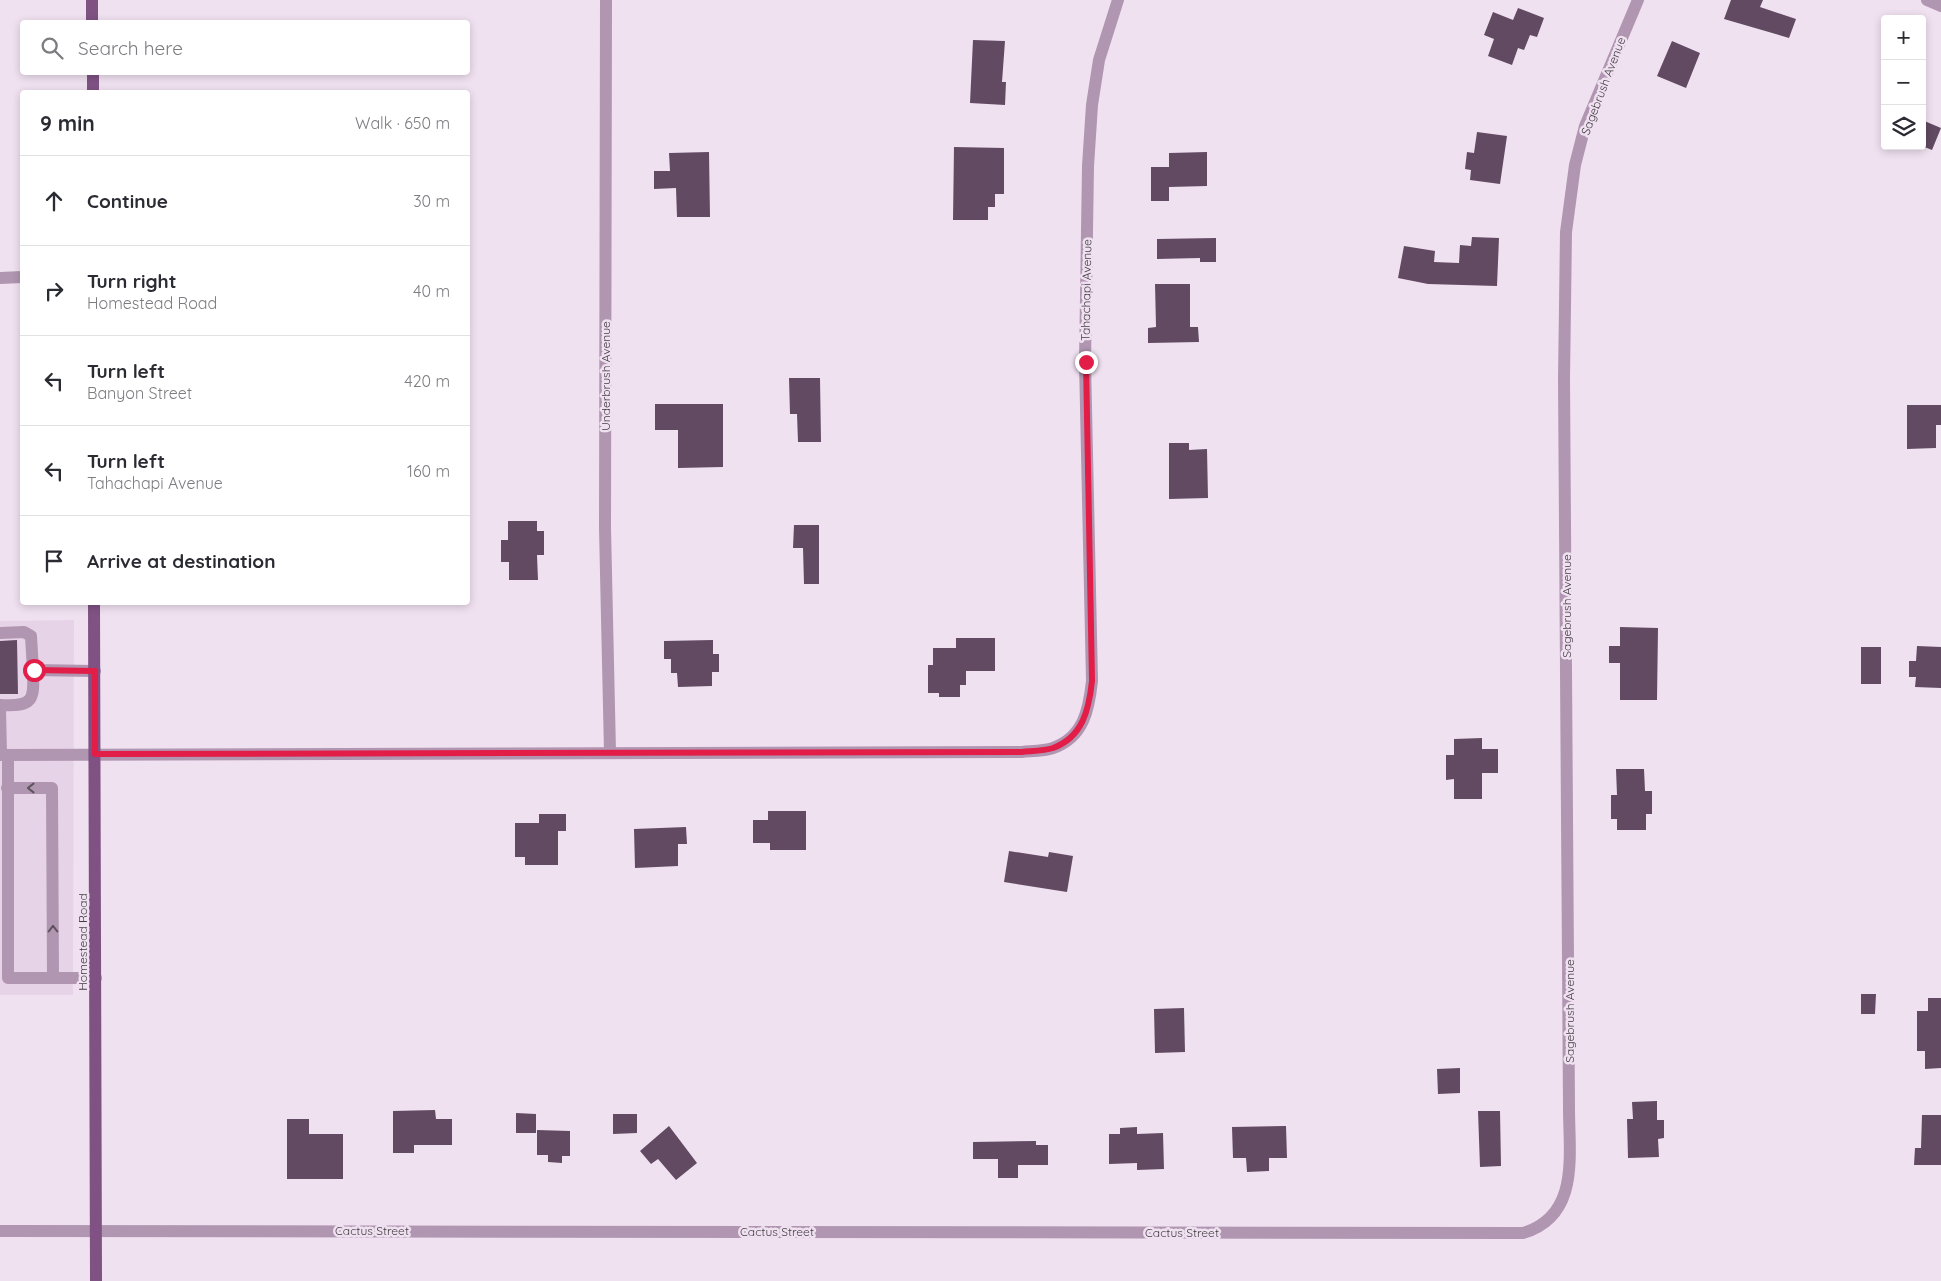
<!DOCTYPE html>
<html lang="en">
<head>
<meta charset="utf-8">
<style>
	:root { --surface:#fff; --page:#f7f7f7; --text:#2b2b33; --muted:#7c7c81; --line:#e1e1e2 }
	body { margin:0; font-family:Quicksand,sans-serif; background:var(--page); color:var(--text) }
	.controls { position:absolute; right:15px; top:15px; display:grid; overflow:hidden; border-radius:5px; box-shadow:0 2px 8px #0003 }
	.controls button { width:45px; height:45px; display:grid; place-items:center; padding:0; border:0; border-bottom:1px solid var(--line); background:var(--surface); color:var(--text); font:25px sans-serif }
	.stop { position:absolute; width:15px; height:15px; margin:-11px; border:4px solid #e11d48; border-radius:50%; background:#fff }
	.stop.end { background:#e11d48; border-color:#fff; box-shadow:0 1px 5px #0008 }
	.list { margin:0; padding:0; list-style:none }
	h2 { display:flex; justify-content:space-between; align-items:center; height:65px; margin:0; padding:0 20px; font-size:21px }
	h2 small { font-size:16px; font-weight:400; color:var(--muted) }
	.list li { display:grid; grid-template-columns:32px 1fr auto; gap:15px; align-items:center; box-sizing:border-box; height:90px; padding:0 20px; border-top:1px solid var(--line) }
	.list b { display:block; font-size:19px; white-space:nowrap }
	.list p { margin:0; font-size:16px; white-space:nowrap; color:var(--muted) }
	.list em { font-size:16px; font-style:normal; color:var(--muted) }
	.icon { flex:none; width:28px; height:28px; fill:none; stroke:currentColor; stroke-width:2; stroke-linecap:round; stroke-linejoin:round }
	.map { position:relative; flex:none; width:1941px; height:1281px; overflow:hidden }
	.search { position:absolute; background:var(--surface); box-shadow:0 2px 8px #0003; left:20px; top:20px; width:450px; height:55px; display:flex; align-items:center; gap:12px; box-sizing:border-box; padding:0 18px; border-radius:5px; color:var(--muted); font-size:19px }
	.panel { position:absolute; background:var(--surface); box-shadow:0 2px 8px #0003; left:20px; top:90px; width:450px; height:515px; border-radius:5px }
	.map>svg:first-child { display:block }
	.built { fill:#e7d3e8 }
	.building { fill:#614a62 }
	.lines { fill:none; stroke-linecap:round; stroke-linejoin:round }
	.minor { stroke:#b096b1; stroke-width:12 }
	.major { stroke:#7f5283; stroke-width:12 }
	.oneway { stroke:#5d525d }
	.route { stroke:#e11d48; stroke-width:6 }
	.labels { text-anchor:middle; dominant-baseline:central; stroke-width:5; stroke-linejoin:round; paint-order:stroke }
	.street-label { font-size:12px; fill:#413b41; stroke:#f0e1f1 }
</style>
</head>
<body>
<div class="map">
<svg width="1941" height="1281" viewBox="0 0 1941 1281">
	<rect width="100%" height="100%" fill="#f0e1f1"/>
	<path class="built" d="M 74,620 L 73,995 L 0,995 L 0,621 Z"/>
	<path class="building" d="M 1731,0 L 1763,0 L 1760,7 L 1796,19 L 1789,38 L 1724,19 Z
		M 1518,8 L 1544,18 L 1537,37 L 1530,35 L 1524,50 L 1518,48 L 1512,65 L 1488,56 L 1494,39 L 1484,35 L 1493,12 L 1513,20 Z
		M 973,40 L 1005,41 L 1002,82 L 1006,82 L 1005,105 L 970,103 Z
		M 1672,41 L 1700,53 L 1686,88 L 1657,76 Z
		M 1922,120 L 1941,128 L 1932,150 L 1922,146 Z
		M 1477,132 L 1507,136 L 1500,184 L 1470,180 L 1471,170 L 1465,169 L 1467,152 L 1474,153 Z
		M 954,147 L 1004,148 L 1004,194 L 995,194 L 995,207 L 988,207 L 988,220 L 953,220 Z
		M 709,152 L 710,217 L 677,217 L 676,188 L 654,189 L 654,171 L 670,171 L 669,153 Z
		M 1207,152 L 1207,186 L 1169,187 L 1169,201 L 1151,201 L 1151,167 L 1169,167 L 1169,153 Z
		M 1472,237 L 1499,238 L 1497,286 L 1428,284 L 1398,278 L 1404,246 L 1435,251 L 1434,262 L 1459,263 L 1460,245 L 1471,246 Z
		M 1216,238 L 1216,262 L 1200,262 L 1200,258 L 1157,259 L 1157,239 Z
		M 1155,284 L 1190,284 L 1190,327 L 1198,327 L 1199,342 L 1148,343 L 1148,328 L 1156,327 Z
		M 789,378 L 820,378 L 821,442 L 798,442 L 797,414 L 790,414 Z
		M 655,404 L 723,404 L 723,467 L 678,468 L 678,430 L 655,430 Z
		M 1907,405 L 1941,405 L 1941,425 L 1936,425 L 1936,448 L 1907,449 Z
		M 1169,443 L 1189,443 L 1189,450 L 1207,449 L 1208,498 L 1169,499 Z
		M 508,521 L 537,521 L 537,531 L 544,531 L 544,555 L 537,555 L 538,580 L 509,580 L 509,562 L 501,562 L 501,540 L 508,540 Z
		M 794,525 L 819,525 L 819,584 L 804,584 L 803,548 L 793,548 Z
		M 1620,627 L 1658,628 L 1657,700 L 1620,700 L 1620,663 L 1609,663 L 1609,646 L 1620,646 Z
		M 956,638 L 995,638 L 995,671 L 966,671 L 966,685 L 960,685 L 960,697 L 939,697 L 939,693 L 928,693 L 928,665 L 933,665 L 933,648 L 956,648 Z
		M 17,640 L 18,694 L 0,694 L 0,641 Z
		M 713,640 L 713,654 L 719,654 L 719,672 L 712,672 L 712,686 L 678,687 L 677,673 L 671,673 L 671,659 L 664,659 L 664,641 Z
		M 1917,646 L 1941,647 L 1941,688 L 1915,687 L 1916,677 L 1909,677 L 1909,661 L 1916,661 Z
		M 1861,647 L 1881,647 L 1881,684 L 1861,684 Z
		M 1482,738 L 1482,749 L 1498,749 L 1498,773 L 1482,773 L 1482,799 L 1454,799 L 1454,779 L 1446,780 L 1446,755 L 1454,755 L 1454,739 Z
		M 1616,769 L 1644,769 L 1645,791 L 1652,791 L 1652,814 L 1646,814 L 1646,830 L 1617,830 L 1617,819 L 1611,819 L 1611,795 L 1617,795 Z
		M 768,811 L 806,811 L 806,850 L 770,850 L 770,843 L 753,843 L 753,820 L 768,820 Z
		M 539,814 L 566,814 L 566,831 L 558,831 L 558,865 L 525,865 L 525,857 L 515,857 L 515,823 L 539,823 Z
		M 686,827 L 687,844 L 678,844 L 678,866 L 635,868 L 634,829 Z
		M 1009,851 L 1048,857 L 1049,852 L 1073,856 L 1067,892 L 1004,882 Z
		M 1861,994 L 1876,994 L 1875,1014 L 1861,1014 Z
		M 1928,998 L 1941,998 L 1941,1068 L 1925,1069 L 1925,1051 L 1917,1051 L 1917,1011 L 1928,1011 Z
		M 1184,1008 L 1185,1052 L 1155,1053 L 1154,1009 Z
		M 1460,1068 L 1460,1093 L 1438,1094 L 1437,1069 Z
		M 1657,1101 L 1657,1120 L 1664,1120 L 1664,1138 L 1658,1139 L 1659,1157 L 1628,1158 L 1627,1119 L 1633,1119 L 1632,1102 Z
		M 435,1110 L 436,1119 L 452,1119 L 452,1145 L 414,1145 L 414,1153 L 393,1153 L 393,1111 Z
		M 1478,1111 L 1500,1111 L 1501,1166 L 1480,1167 Z
		M 516,1113 L 536,1114 L 536,1133 L 516,1133 Z
		M 613,1114 L 637,1114 L 637,1133 L 613,1134 Z
		M 1922,1115 L 1941,1115 L 1941,1165 L 1914,1165 L 1915,1148 L 1921,1148 Z
		M 287,1119 L 309,1119 L 309,1134 L 343,1134 L 343,1179 L 287,1179 Z
		M 669,1126 L 697,1163 L 676,1180 L 658,1159 L 651,1164 L 640,1151 Z
		M 1286,1126 L 1287,1158 L 1269,1158 L 1269,1171 L 1247,1172 L 1246,1158 L 1233,1158 L 1232,1127 Z
		M 1137,1127 L 1137,1134 L 1163,1133 L 1164,1169 L 1137,1170 L 1137,1163 L 1109,1164 L 1109,1134 L 1120,1134 L 1120,1128 Z
		M 537,1130 L 570,1131 L 570,1156 L 562,1156 L 562,1163 L 548,1162 L 548,1155 L 537,1155 Z
		M 1036,1141 L 1036,1145 L 1048,1145 L 1048,1165 L 1018,1165 L 1018,1178 L 998,1178 L 998,1159 L 973,1159 L 973,1142 Z"/>
	<g class="lines">
		<path class="minor" d="M 606,0 L 605,528 L 610,752
			M 1927,0 L 1941,6
			M 0,278 L 22,277
			M 0,633 L 24,632 L 31,636 L 33,670 L 95,671
			M 0,705 C 34,707 34,700 33,670
			M 0,709 L 1,755
			M 0,755 L 1022,752 C 1032,751 1044,751 1053,748 C 1084,737 1089,709 1092,681 L 1085,362 L 1088,166 L 1092,105 L 1099,60 L 1118,0
			M 8,755 L 8,978 L 96,978
			M 7,788 L 52,788 L 53,978
			M 0,1231 L 1523,1233 C 1580,1216 1569,1156 1569,1108 L 1564,379 L 1566,232 L 1575,165 L 1585,126 L 1638,0"/>
		<path class="major" d="M 92,0 L 92,22
			M 93,72 L 93,92
			M 94,602 L 96,1281"/>
	</g>
	<defs><path id="oneway-chevron" d="M-2-3.5L2.5 0L-2 3.5" fill="none" stroke-width="1.6" stroke-linecap="round" stroke-linejoin="round" transform="scale(1.25)"/></defs>
	<g class="oneway">
		<use href="#oneway-chevron" transform="translate(31 788) rotate(180)"/>
		<use href="#oneway-chevron" transform="translate(53 929) rotate(-90)"/>
	</g>
	<g class="lines">
		<path class="route" d="M 34,670 L 95,671 L 95,754 L 1022,752 C 1032,751 1044,751 1053,748 C 1083,737 1089,709 1092,681 L 1086,362"/>
	</g>
	<g class="labels">
		<g class="street-label">
			<text transform="translate(1603 86) rotate(-69)">Sagebrush Avenue</text>
			<text transform="translate(1086 290) rotate(-89)">Tahachapi Avenue</text>
			<text transform="translate(605 376) rotate(-90)">Underbrush Avenue</text>
			<text transform="translate(1566 606) rotate(-90)">Sagebrush Avenue</text>
			<text transform="translate(82 942) rotate(-90)">Homestead Road</text>
			<text transform="translate(1569 1011) rotate(-90)">Sagebrush Avenue</text>
			<text x="372" y="1230">Cactus Street</text>
			<text x="777" y="1231">Cactus Street</text>
			<text x="1182" y="1232">Cactus Street</text>
		</g>
	</g>
</svg>
<div class="controls">
<button>+</button>
<button>−</button>
<button><svg class="icon" aria-label="layers" viewBox="0 0 24 24"><path d="M12 4l9 5-9 5-9-5zM3 14l9 5 9-5"/></svg></button>
</div>
<div class="stop" style="left:34px;top:670px"></div>
<div class="stop end" style="left:1086px;top:362px"></div>
<div class="search"><svg class="icon" aria-label="search" viewBox="0 0 24 24"><circle cx="10" cy="10" r="6"/><path d="M15 15l6 6"/></svg>Search here</div>
<section class="panel">
<h2>9 min<small>Walk · 650 m</small></h2>
<ul class="list">
<li><svg class="icon" aria-label="ahead" viewBox="0 0 24 24"><path d="M12 20V5M6 11l6-6 6 6"/></svg><div><b>Continue</b></div><em>30 m</em></li>
<li><svg class="icon" aria-label="right" viewBox="0 0 24 24"><path d="M7 20v-9h11M14 6l5 5-5 5"/></svg><div><b>Turn right</b><p>Homestead Road</p></div><em>40 m</em></li>
<li><svg class="icon" aria-label="left" viewBox="0 0 24 24"><path d="M17 20v-9H6M10 6l-5 5 5 5"/></svg><div><b>Turn left</b><p>Banyon Street</p></div><em>420 m</em></li>
<li><svg class="icon" aria-label="left" viewBox="0 0 24 24"><path d="M17 20v-9H6M10 6l-5 5 5 5"/></svg><div><b>Turn left</b><p>Tahachapi Avenue</p></div><em>160 m</em></li>
<li><svg class="icon" aria-label="arrive" viewBox="0 0 24 24"><path d="M6 21V4h12l-3 4 3 4H6"/></svg><div><b>Arrive at destination</b></div></li>
</ul>
</section>
</div>
</body>
</html>
